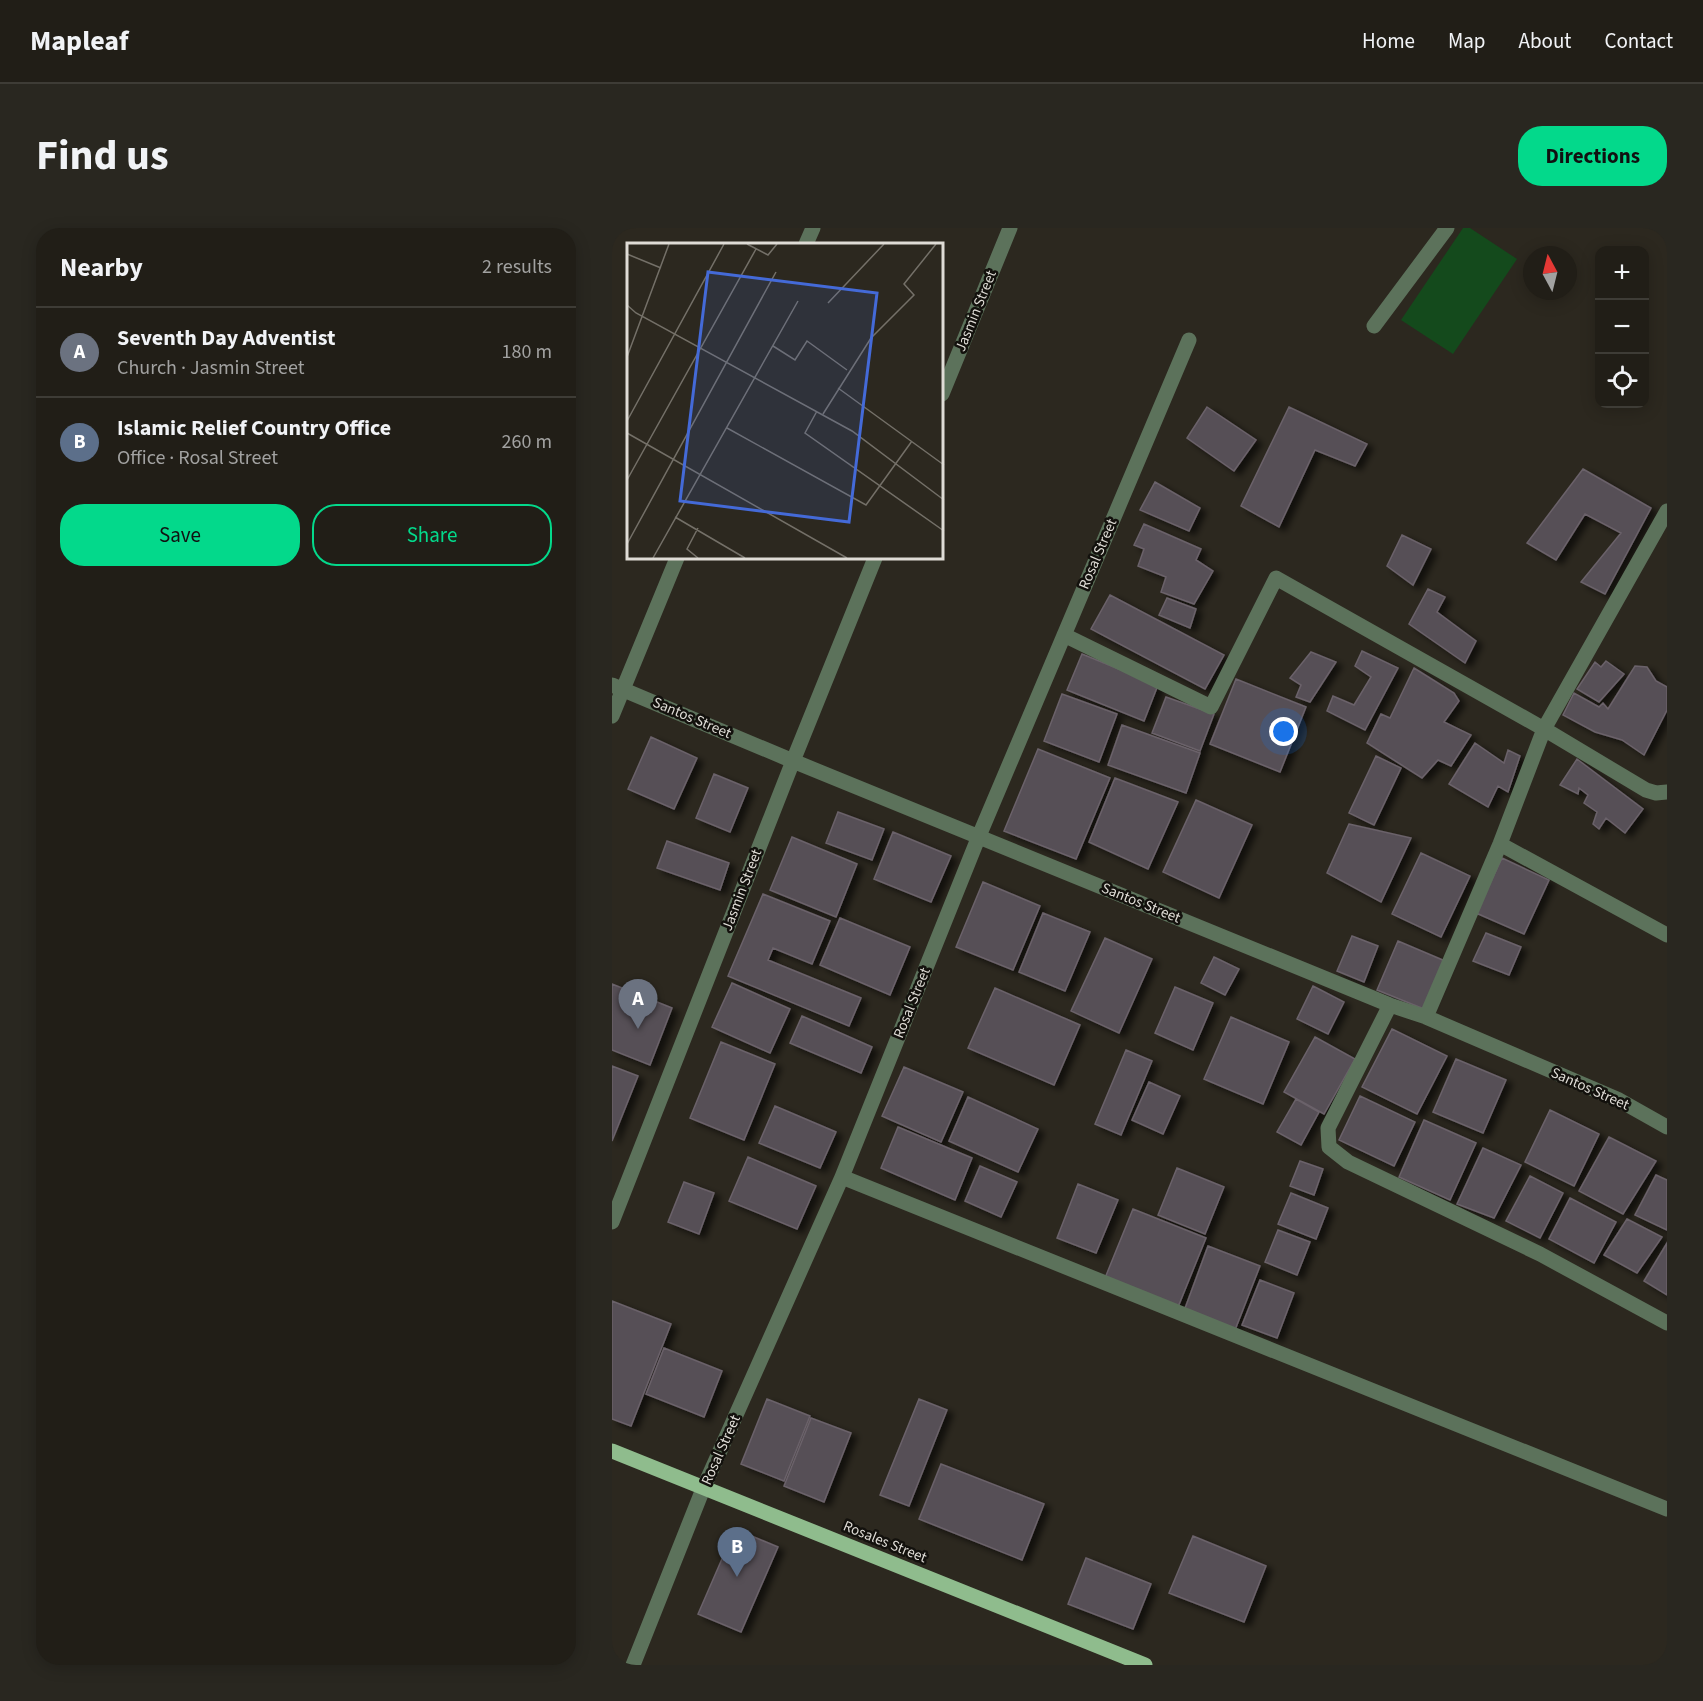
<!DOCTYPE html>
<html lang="en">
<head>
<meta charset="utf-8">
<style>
	:root { --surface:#211e17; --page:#292720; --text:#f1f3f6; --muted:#a2a2a1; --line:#3e3c36; --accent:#03d98b }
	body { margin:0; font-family:"Source Sans 3",sans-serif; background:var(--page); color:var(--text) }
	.controls { position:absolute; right:18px; top:18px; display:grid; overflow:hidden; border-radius:12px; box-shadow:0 3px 15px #0003 }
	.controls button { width:54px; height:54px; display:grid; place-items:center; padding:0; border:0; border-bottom:2px solid var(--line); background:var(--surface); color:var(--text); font:30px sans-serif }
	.compass { position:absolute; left:911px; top:18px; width:54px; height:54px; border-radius:50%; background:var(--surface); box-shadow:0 3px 15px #0003; rotate:353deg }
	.you { position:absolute; left:672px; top:504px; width:21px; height:21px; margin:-15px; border:4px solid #fff; border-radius:50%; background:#1a73e8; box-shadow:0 0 0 9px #1a73e833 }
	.badge { display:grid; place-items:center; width:39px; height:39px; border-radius:50%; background:var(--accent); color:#fff; font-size:20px; font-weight:700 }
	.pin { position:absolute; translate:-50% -50px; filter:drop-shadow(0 2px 3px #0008) }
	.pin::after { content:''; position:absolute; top:32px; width:21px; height:18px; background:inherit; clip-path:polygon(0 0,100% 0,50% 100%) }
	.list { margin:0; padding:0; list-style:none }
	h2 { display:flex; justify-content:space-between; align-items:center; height:78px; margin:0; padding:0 24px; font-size:26px }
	h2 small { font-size:20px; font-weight:400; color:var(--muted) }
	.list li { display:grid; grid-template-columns:39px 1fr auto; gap:18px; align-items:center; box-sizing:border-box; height:90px; padding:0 24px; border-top:2px solid var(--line) }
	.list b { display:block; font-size:22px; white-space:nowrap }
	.list p { margin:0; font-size:20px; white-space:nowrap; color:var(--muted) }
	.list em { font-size:20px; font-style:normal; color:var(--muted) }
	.actions { display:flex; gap:12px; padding:18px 24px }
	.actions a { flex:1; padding:14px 0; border:2px solid var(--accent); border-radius:24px; text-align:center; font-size:21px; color:var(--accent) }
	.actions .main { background:var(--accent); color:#111 }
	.icon { flex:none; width:33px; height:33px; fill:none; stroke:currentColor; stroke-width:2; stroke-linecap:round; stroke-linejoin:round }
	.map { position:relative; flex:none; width:1055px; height:1437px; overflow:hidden; border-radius:24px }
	header { display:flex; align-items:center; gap:36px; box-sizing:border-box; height:84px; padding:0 30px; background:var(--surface); border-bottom:2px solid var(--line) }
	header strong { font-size:28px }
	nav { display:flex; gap:33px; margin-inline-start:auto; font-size:21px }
	.intro { display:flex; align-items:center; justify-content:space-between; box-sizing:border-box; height:144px; padding:0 36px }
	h1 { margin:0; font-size:42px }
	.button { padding:15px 27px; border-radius:24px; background:var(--accent); color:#111; font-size:21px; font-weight:700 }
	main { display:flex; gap:36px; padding:0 36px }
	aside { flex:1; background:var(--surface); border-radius:24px; box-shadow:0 3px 15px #0003 }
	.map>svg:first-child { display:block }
	.green { fill:#144a1c }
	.building { fill:#574f57; stroke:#6b626a; stroke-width:1.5; filter:url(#shadow) }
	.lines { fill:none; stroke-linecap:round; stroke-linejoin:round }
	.minor { stroke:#5c725b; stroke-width:15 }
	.major { stroke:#8fbc8d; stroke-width:15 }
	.labels { text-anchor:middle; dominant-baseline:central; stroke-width:5; stroke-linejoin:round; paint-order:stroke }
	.street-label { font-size:15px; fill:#dfdcd6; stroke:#13110d }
	.inset-road { fill:none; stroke:#747068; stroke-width:1.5 }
	.view { fill:#446ad8; fill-opacity:0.15; stroke:#446ad8; stroke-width:3 }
	.inset-edge { fill:none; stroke:#dfdcd6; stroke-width:3 }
</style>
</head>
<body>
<header>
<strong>Mapleaf</strong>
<nav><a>Home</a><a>Map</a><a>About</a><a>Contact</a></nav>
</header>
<div class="intro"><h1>Find us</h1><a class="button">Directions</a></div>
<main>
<aside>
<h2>Nearby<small>2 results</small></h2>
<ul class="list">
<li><span class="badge" style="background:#6b7280">A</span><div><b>Seventh Day Adventist</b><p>Church · Jasmin Street</p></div><em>180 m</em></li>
<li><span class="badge" style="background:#5c6f8a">B</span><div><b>Islamic Relief Country Office</b><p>Office · Rosal Street</p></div><em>260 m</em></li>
</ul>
<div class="actions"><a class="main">Save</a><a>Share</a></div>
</aside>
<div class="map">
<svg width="1055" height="1437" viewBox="0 0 1055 1437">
	<defs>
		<filter id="shadow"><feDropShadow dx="6" dy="4" stdDeviation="3" flood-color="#0009"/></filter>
	</defs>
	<rect width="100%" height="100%" fill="#2c281f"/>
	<path class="green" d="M 851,0 L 858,0 L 905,31 L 841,126 L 789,92 Z"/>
	<path class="building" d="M 595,179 L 644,212 L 622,243 L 575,210 Z
		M 677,179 L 755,216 L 743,238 L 703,222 L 667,299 L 629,278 Z
		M 971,241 L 1039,280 L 993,366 L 969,354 L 1009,305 L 973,286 L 944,332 L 915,315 Z
		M 543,254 L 588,280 L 577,303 L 528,282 Z
		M 532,296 L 589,321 L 584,332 L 601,343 L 582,376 L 549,364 L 554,349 L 526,338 L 532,321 L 522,317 Z
		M 790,307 L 819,321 L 801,357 L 775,338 Z
		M 816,361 L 833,369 L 825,384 L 864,413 L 853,435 L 797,396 Z
		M 498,367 L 612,427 L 593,461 L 479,401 Z
		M 555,370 L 584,381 L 578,400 L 547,387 Z
		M 750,423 L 786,440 L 753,502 L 715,483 L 721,468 L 742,477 L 759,449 L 743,438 Z
		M 699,424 L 724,434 L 698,474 L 684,469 L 689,457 L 678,450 Z
		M 470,426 L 546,457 L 532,493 L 455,462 Z
		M 994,433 L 1012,446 L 987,474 L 965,461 L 983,434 L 989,439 Z
		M 1023,438 L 1035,439 L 1044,453 L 1055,459 L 1055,482 L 1032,527 L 1010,512 L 983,504 L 951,487 L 962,465 L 987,479 L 991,475 L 996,481 Z
		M 802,440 L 842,465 L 847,473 L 832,494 L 859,507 L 839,538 L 826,532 L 810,550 L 755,515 L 769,486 L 778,490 Z
		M 624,451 L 694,479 L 668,544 L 598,516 Z
		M 450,466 L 505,486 L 487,534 L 432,513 Z
		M 554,469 L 602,486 L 588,523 L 540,505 Z
		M 510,497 L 588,525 L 574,565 L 496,537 Z
		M 39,509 L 85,530 L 62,581 L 16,561 Z
		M 863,515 L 892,535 L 896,522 L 908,528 L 896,564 L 886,558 L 876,579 L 837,556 Z
		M 426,521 L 498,550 L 464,631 L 392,603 Z
		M 764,528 L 789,540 L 762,597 L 737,585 Z
		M 965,531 L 1031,581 L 1013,605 L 994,590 L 987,601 L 981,596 L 985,584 L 972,575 L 976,567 L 967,560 L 966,566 L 948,557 Z
		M 102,546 L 136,560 L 118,604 L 84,590 Z
		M 503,550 L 566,574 L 536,641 L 477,614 Z
		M 584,572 L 640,597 L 607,670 L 551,644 Z
		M 226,584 L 272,601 L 260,632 L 214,615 Z
		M 737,596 L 799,610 L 769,674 L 715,645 Z
		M 281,604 L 339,628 L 319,674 L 262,651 Z
		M 180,609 L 245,636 L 224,689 L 158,662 Z
		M 55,613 L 117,635 L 108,662 L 45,640 Z
		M 809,625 L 858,648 L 829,709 L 780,686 Z
		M 890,630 L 937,652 L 912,706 L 864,685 Z
		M 371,654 L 428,678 L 401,742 L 344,719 Z
		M 151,666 L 218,693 L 200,736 L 161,720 L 156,732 L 249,770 L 237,798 L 116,748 Z
		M 431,685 L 478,704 L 453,763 L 407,744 Z
		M 228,690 L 298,719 L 278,767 L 208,737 Z
		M 874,705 L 909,719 L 897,747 L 861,733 Z
		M 740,708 L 766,718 L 752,754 L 725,743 Z
		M 493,710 L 540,731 L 507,805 L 459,783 Z
		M 786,713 L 833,733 L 812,781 L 765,762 Z
		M 602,729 L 627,741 L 613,767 L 589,755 Z
		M 120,755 L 178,781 L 158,825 L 100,799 Z
		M 0,756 L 60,780 L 38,837 L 0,822 Z
		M 701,758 L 732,774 L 716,806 L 685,791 Z
		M 563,759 L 601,775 L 581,822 L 543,805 Z
		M 383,760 L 468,797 L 442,857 L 356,820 Z
		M 190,788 L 260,819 L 249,845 L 178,815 Z
		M 619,789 L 677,814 L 651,876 L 592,851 Z
		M 780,801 L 835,828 L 805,886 L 750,859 Z
		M 703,809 L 743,831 L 712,886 L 672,864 Z
		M 109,814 L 163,836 L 132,912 L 78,890 Z
		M 514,822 L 540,833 L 509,907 L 483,896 Z
		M 844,831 L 894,852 L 871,905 L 821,884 Z
		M 0,838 L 26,848 L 0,913 Z
		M 292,839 L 351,864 L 329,914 L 270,888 Z
		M 537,854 L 568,868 L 551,906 L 520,892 Z
		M 748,868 L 803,894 L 782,938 L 727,912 Z
		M 356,869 L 426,901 L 406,944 L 337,913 Z
		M 684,871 L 707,884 L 689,917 L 665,904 Z
		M 163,878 L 224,904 L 208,940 L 147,915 Z
		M 938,882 L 987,906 L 962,958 L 913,934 Z
		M 812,892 L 864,915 L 838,972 L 787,949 Z
		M 286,899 L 360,930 L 343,972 L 269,940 Z
		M 997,909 L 1044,933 L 1011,986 L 967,963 Z
		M 871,920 L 909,937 L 882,990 L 845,976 Z
		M 136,929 L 204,958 L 185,1001 L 117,973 Z
		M 688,933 L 711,941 L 702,967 L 678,958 Z
		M 368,938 L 405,954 L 389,989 L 353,973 Z
		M 565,940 L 612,959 L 593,1006 L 546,987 Z
		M 1044,947 L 1055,952 L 1055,1002 L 1023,987 Z
		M 918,948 L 951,965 L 928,1010 L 894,993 Z
		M 72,954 L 102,965 L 87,1006 L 56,994 Z
		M 466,956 L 506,972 L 484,1025 L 445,1010 Z
		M 679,965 L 716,980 L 704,1011 L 666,996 Z
		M 958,970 L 1004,994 L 982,1035 L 937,1011 Z
		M 521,981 L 594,1010 L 566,1079 L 493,1050 Z
		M 1015,991 L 1050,1009 L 1025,1045 L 992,1027 Z
		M 666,1002 L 698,1014 L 685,1047 L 653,1034 Z
		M 1055,1015 L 1055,1067 L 1032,1053 Z
		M 596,1018 L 648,1038 L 623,1102 L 572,1083 Z
		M 648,1052 L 682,1065 L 665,1110 L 630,1097 Z
		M 0,1073 L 59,1096 L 19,1198 L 0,1191 Z
		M 52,1120 L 110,1143 L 92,1189 L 34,1166 Z
		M 155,1171 L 198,1188 L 172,1253 L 129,1236 Z
		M 307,1171 L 335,1182 L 297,1278 L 268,1267 Z
		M 199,1190 L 239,1205 L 212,1274 L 172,1258 Z
		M 329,1236 L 432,1276 L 410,1332 L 307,1291 Z
		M 123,1301 L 166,1319 L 129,1404 L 86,1386 Z
		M 581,1308 L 654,1338 L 632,1394 L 557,1365 Z
		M 474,1330 L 539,1356 L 521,1401 L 456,1376 Z"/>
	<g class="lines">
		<path class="minor" d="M 194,16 L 201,0
			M 762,98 L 835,0
			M 330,166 L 398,0
			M 452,407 L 599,479 L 664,350 L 932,501 L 1034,562 L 1044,565 L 1055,564
			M 0,457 L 181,533 L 778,777 L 814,789 L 1007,872 L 1055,899
			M 0,488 L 65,330
			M 888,616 L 1055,707
			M 778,777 L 716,900 L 717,919 L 736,934 L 928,1026 L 1055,1095
			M 814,789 L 888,616 L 932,501 L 1055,283
			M 230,949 L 1055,1281
			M 0,994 L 181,533 L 263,330
			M 21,1437 L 91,1261 L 230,949 L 367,608 L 577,112"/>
		<path class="major" d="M 0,1223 L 533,1437"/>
	</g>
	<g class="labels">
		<g class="street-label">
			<text transform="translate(364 83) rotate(-68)">Jasmin Street</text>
			<text transform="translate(486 326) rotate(-67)">Rosal Street</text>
			<text transform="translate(80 490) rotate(23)">Santos Street</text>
			<text transform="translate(130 662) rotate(-69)">Jasmin Street</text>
			<text transform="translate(529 675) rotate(22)">Santos Street</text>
			<text transform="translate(300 775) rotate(-68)">Rosal Street</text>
			<text transform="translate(978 861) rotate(24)">Santos Street</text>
			<text transform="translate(109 1222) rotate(-66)">Rosal Street</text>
			<text transform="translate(273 1314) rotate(22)">Rosales Street</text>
		</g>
	</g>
	<g transform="translate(15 15)">
		<rect width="316" height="316" fill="#2c281f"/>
		<path class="inset-road" d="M 120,1 L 141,12 L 150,1M 0,11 L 34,25M 201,60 L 257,1M 0,62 L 9,70 L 225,188 L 317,257M 146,103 L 168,117 L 180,98 L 220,127M 0,114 L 42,1M 211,145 L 317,222M 190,168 L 178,190 L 317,288M 196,171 L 244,95 L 287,52 L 277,41 L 309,1M 0,178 L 97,1M 100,185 L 239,262 L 285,198M 0,190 L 220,315M 0,237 L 129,6M 48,274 L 118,315M 71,285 L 60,306 L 71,315M 0,301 L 149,29M 26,315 L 171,58"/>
		<path class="view" d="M 81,29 L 250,50 L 222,279 L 53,258 Z"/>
		<rect width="316" height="316" class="inset-edge"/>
	</g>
</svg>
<div class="controls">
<button>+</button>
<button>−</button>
<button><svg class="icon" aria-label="locate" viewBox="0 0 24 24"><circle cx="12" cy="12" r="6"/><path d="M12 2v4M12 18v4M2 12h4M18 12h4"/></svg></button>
</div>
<svg class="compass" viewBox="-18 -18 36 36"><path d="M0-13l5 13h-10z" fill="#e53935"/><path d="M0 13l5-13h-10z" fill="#a2a2a1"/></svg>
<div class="you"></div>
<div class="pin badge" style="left:26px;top:801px;background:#6b7280">A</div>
<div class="pin badge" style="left:125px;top:1349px;background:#5c6f8a">B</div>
</div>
</main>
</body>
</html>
